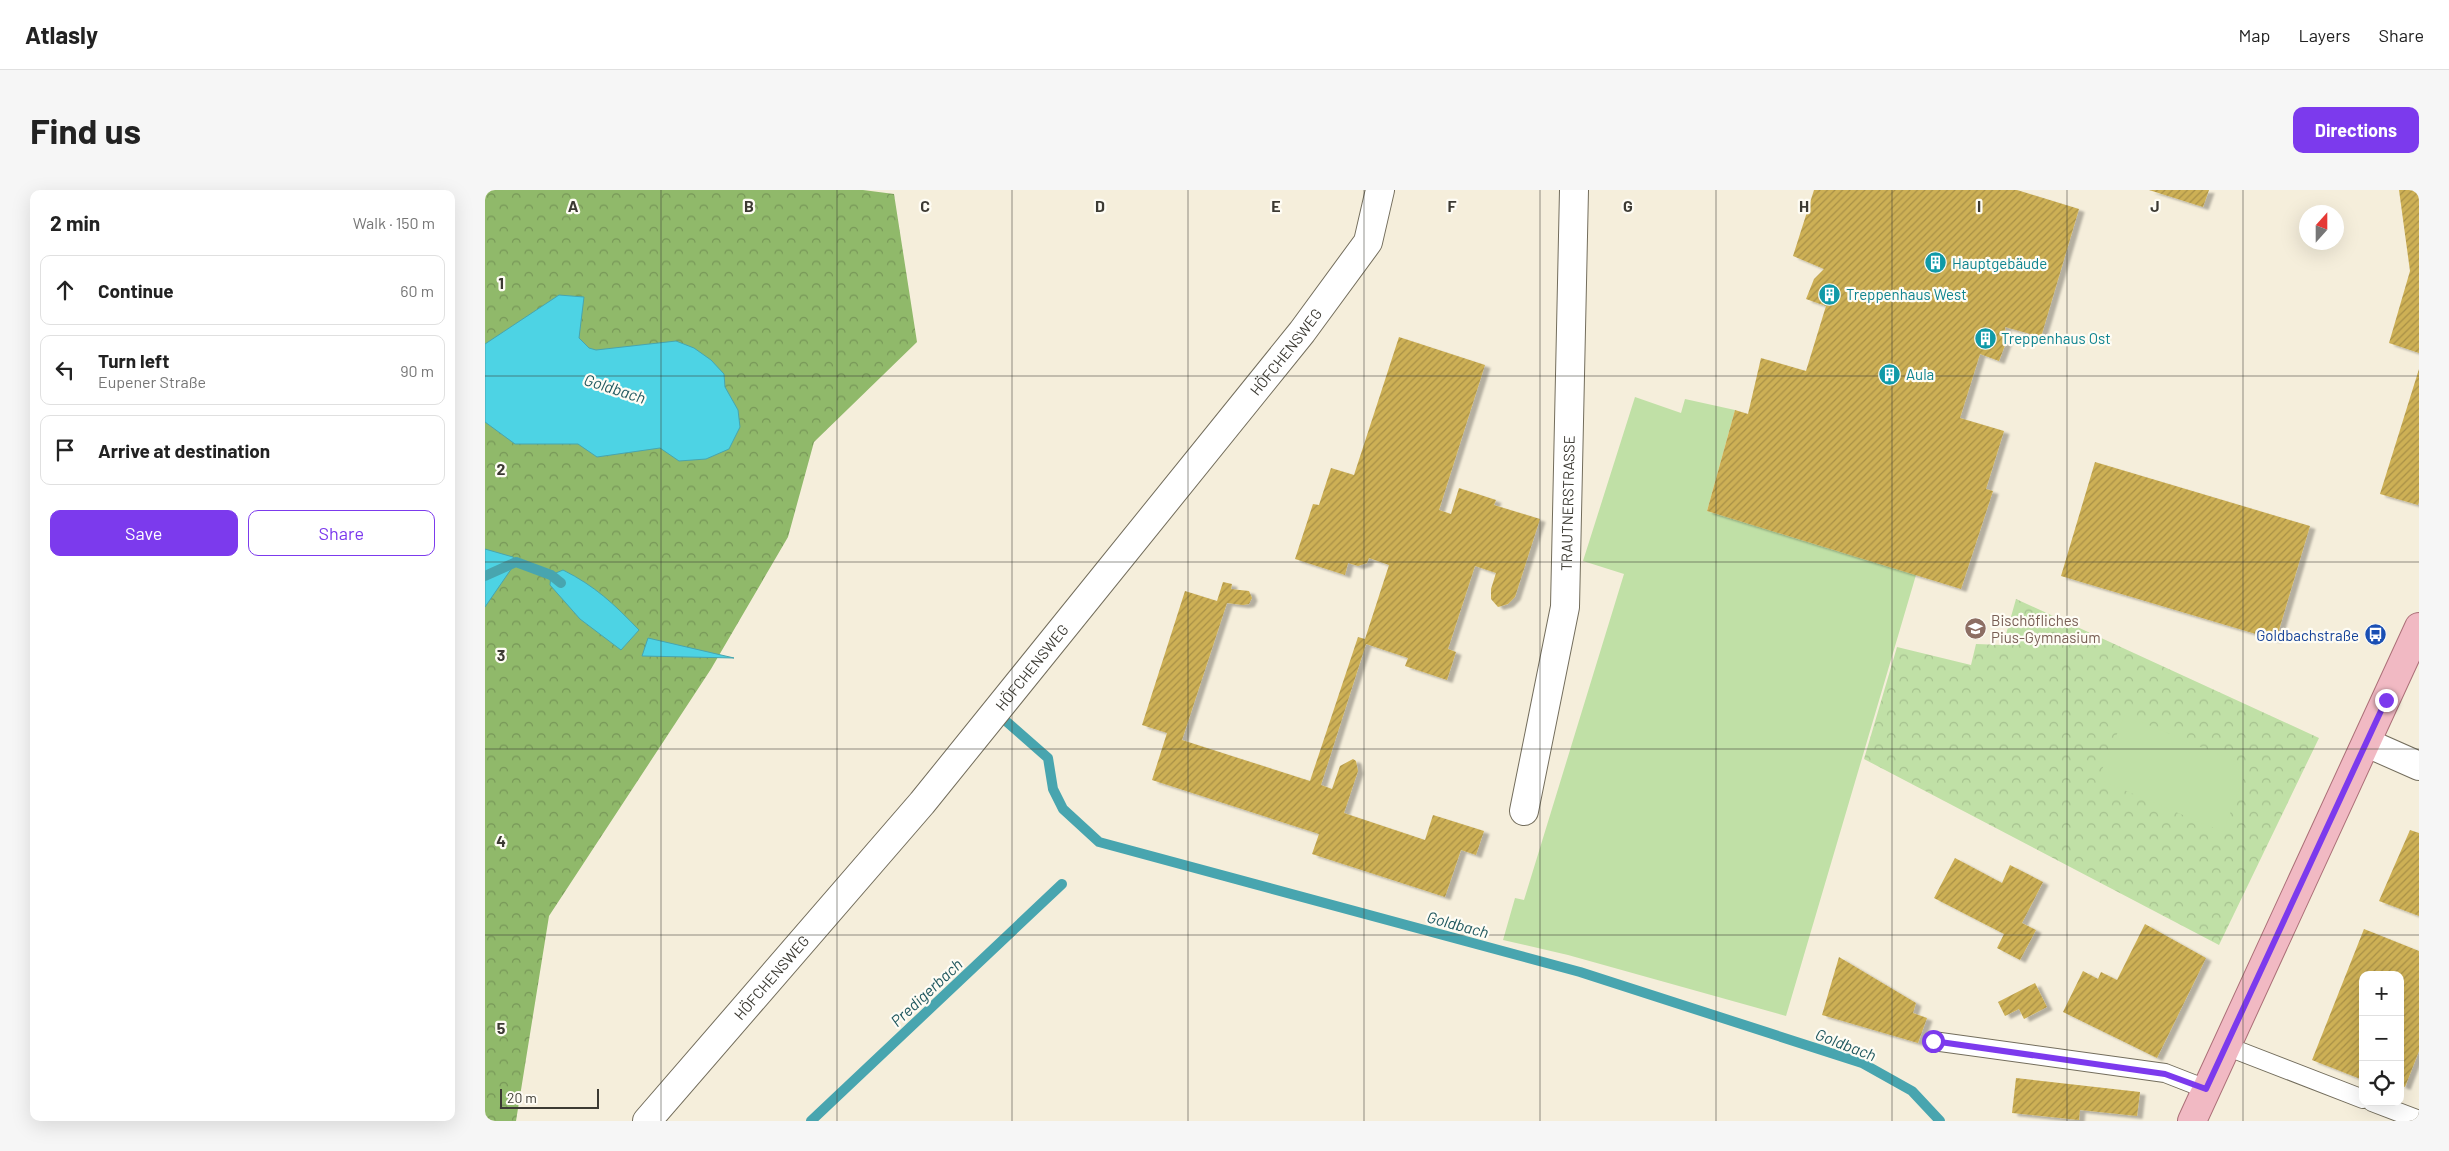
<!DOCTYPE html>
<html lang="en">
<head>
<meta charset="utf-8">
<style>
	:root { --surface:#fff; --page:#f6f6f6; --text:#222; --muted:#767676; --line:#e0e0e0; --accent:#7c3aed }
	body { margin:0; font-family:Barlow,sans-serif; background:var(--page); color:var(--text) }
	.controls { position:absolute; right:15px; bottom:15px; display:grid; overflow:hidden; border-radius:10px; box-shadow:0 5px 20px #0002 }
	.controls button { width:45px; height:45px; display:grid; place-items:center; padding:0; border:0; border-bottom:1px solid var(--line); background:var(--surface); color:var(--text); font:25px sans-serif }
	.compass { position:absolute; left:1814px; top:15px; width:45px; height:45px; border-radius:50%; background:var(--surface); box-shadow:0 5px 20px #0002; rotate:21deg }
	.scale { position:absolute; left:15px; bottom:12px; width:99px; box-sizing:border-box; padding-left:5px; border:2px solid #3c3a33; border-top:0; font-size:14px; line-height:18px; white-space:nowrap; color:#3c3a33; -webkit-text-stroke:4px #fefcf4; paint-order:stroke }
	.stop { position:absolute; width:15px; height:15px; margin:-11px; border:4px solid #7c3aed; border-radius:50%; background:#fff }
	.stop.end { background:#7c3aed; border-color:#fff; box-shadow:0 1px 5px #0008 }
	.list { margin:0; padding:0; list-style:none }
	h2 { display:flex; justify-content:space-between; align-items:center; height:65px; margin:0; padding:0 20px; font-size:21px }
	h2 small { font-size:16px; font-weight:400; color:var(--muted) }
	.list li { display:grid; grid-template-columns:32px 1fr auto; gap:15px; align-items:center; box-sizing:border-box; height:70px; margin:0 10px 10px; padding:0 10px; border:1px solid var(--line); border-radius:10px }
	.list b { display:block; font-size:19px; white-space:nowrap }
	.list p { margin:0; font-size:16px; white-space:nowrap; color:var(--muted) }
	.list em { font-size:16px; font-style:normal; color:var(--muted) }
	.actions { display:flex; gap:10px; padding:15px 20px }
	.actions a { flex:1; padding:11px 0; border:1px solid var(--accent); border-radius:10px; text-align:center; font-size:18px; color:var(--accent) }
	.actions .main { background:var(--accent); color:#fff }
	.icon { flex:none; width:28px; height:28px; fill:none; stroke:currentColor; stroke-width:2; stroke-linecap:round; stroke-linejoin:round }
	.map { position:relative; flex:none; width:1934px; height:931px; overflow:hidden; border-radius:10px }
	header { display:flex; align-items:center; gap:30px; box-sizing:border-box; height:70px; padding:0 25px; background:var(--surface); border-bottom:1px solid var(--line) }
	header strong { font-size:24px }
	nav { display:flex; gap:28px; margin-inline-start:auto; font-size:18px }
	.intro { display:flex; align-items:center; justify-content:space-between; box-sizing:border-box; height:120px; padding:0 30px }
	h1 { margin:0; font-size:35px }
	.button { padding:12px 22px; border-radius:10px; background:var(--accent); color:#fff; font-size:18px; font-weight:700 }
	main { display:flex; gap:30px; padding:0 30px }
	aside { flex:1; background:var(--surface); border-radius:10px; box-shadow:0 5px 20px #0002 }
	.map>svg:first-child { display:block }
	.forest { fill:url(#forest-crowns) }
	.park { fill:url(#park-crowns) }
	.pitch { fill:#c0e0a6 }
	.water { fill:#4dd3e4; stroke:#48a5af }
	.lines { fill:none; stroke-linecap:round; stroke-linejoin:round }
	.stream { stroke:#48a5af; stroke-width:10 }
	.building { fill:url(#building-hatch); filter:url(#shadow) }
	.service-casing { stroke:#736d5c; stroke-width:20 }
	.minor-casing { stroke:#736d5c; stroke-width:30 }
	.primary-casing { stroke:#ab6f77; stroke-width:30 }
	.service { stroke:#fff; stroke-width:18 }
	.minor { stroke:#fff; stroke-width:28 }
	.primary { stroke:#f1b9c3; stroke-width:28 }
	.route { stroke:#7c3aed; stroke-width:6 }
	.grid { fill:none; stroke:#3c3a33; stroke-width:1; stroke-opacity:0.55 }
	.labels { text-anchor:middle; dominant-baseline:central; stroke-width:4.5; stroke-linejoin:round; paint-order:stroke }
	.culture-label { font-size:15px; fill:#0d838f; stroke:#fefcf4; text-anchor:start }
	.street-label { font-size:15px; fill:#3c3a33; stroke:#fefcf4 }
	.education-label { font-size:15px; fill:#785e54; stroke:#fefcf4; text-anchor:start }
	.transit-label { font-size:15px; fill:#164399; stroke:#fefcf4; text-anchor:end }
	.water-label { font-size:16px; font-style:italic; fill:#20585f; stroke:#fefcf4 }
	.grid-label { font-size:16px; text-anchor:middle; font-weight:bold; fill:#3c3a33; stroke:#fefcf4; stroke-width:4.5; stroke-linejoin:round; paint-order:stroke }
</style>
</head>
<body>
<header>
<strong>Atlasly</strong>
<nav><a>Map</a><a>Layers</a><a>Share</a></nav>
</header>
<div class="intro"><h1>Find us</h1><a class="button">Directions</a></div>
<main>
<aside>
<h2>2 min<small>Walk · 150 m</small></h2>
<ul class="list">
<li><svg class="icon" aria-label="ahead" viewBox="0 0 24 24"><path d="M12 20V5M6 11l6-6 6 6"/></svg><div><b>Continue</b></div><em>60 m</em></li>
<li><svg class="icon" aria-label="left" viewBox="0 0 24 24"><path d="M17 20v-9H6M10 6l-5 5 5 5"/></svg><div><b>Turn left</b><p>Eupener Straße</p></div><em>90 m</em></li>
<li><svg class="icon" aria-label="arrive" viewBox="0 0 24 24"><path d="M6 21V4h12l-3 4 3 4H6"/></svg><div><b>Arrive at destination</b></div></li>
</ul>
<div class="actions"><a class="main">Save</a><a>Share</a></div>
</aside>
<div class="map">
<svg width="1934" height="931" viewBox="0 0 1934 931">
	<defs>
		<pattern id="forest-crowns" width="20" height="18" patternUnits="userSpaceOnUse" patternTransform="scale(1.25)"><rect width="20" height="18" fill="#90b96a"/><path d="M2 6a3 3 0 1 1 6 0M12 15a3 3 0 1 1 6 0" fill="none" stroke="#779758"/></pattern>
		<pattern id="park-crowns" width="20" height="18" patternUnits="userSpaceOnUse" patternTransform="scale(1.25)"><rect width="20" height="18" fill="#c0e0a6"/><path d="M2 6a3 3 0 1 1 6 0M12 15a3 3 0 1 1 6 0" fill="none" stroke="#a6c18f"/></pattern>
		<pattern id="building-hatch" width="6" height="6" patternUnits="userSpaceOnUse" patternTransform="scale(1.25)"><rect width="6" height="6" fill="#cdb055"/><path d="M-1 1l2-2M0 6l6-6M5 7l2-2" fill="none" stroke="#a89047"/></pattern>
		<filter id="shadow"><feDropShadow dx="5.5" dy="3" stdDeviation="1" flood-color="#0004"/></filter>
	</defs>
	<rect width="100%" height="100%" fill="#f5eedb"/>
	<path class="forest" d="M 0,0 L 378,0 L 409,4 L 432,152 L 329,252 L 303,347 L 226,479 L 64,726 L 31,931 L 0,931 Z"/>
	<path class="park" d="M 1531,409 L 1834,548 L 1734,755 L 1379,569 L 1412,457 L 1486,475 L 1491,454 L 1518,455 Z"/>
	<path class="pitch" d="M 1150,207 L 1196,223 L 1200,209 L 1250,220 L 1222,321 L 1431,385 L 1301,826 L 1083,765 L 1018,750 L 1030,708 L 1039,710 L 1139,384 L 1098,371 Z
		M 1640,525 L 1763,577 L 1738,642 L 1613,589 Z"/>
	<path class="water" d="M 74,105 L 99,107 L 94,148 L 104,158 L 111,160 L 191,151 L 209,158 L 226,170 L 239,184 L 240,197 L 253,220 L 255,237 L 244,259 L 221,269 L 194,271 L 175,258 L 112,267 L 93,254 L 30,254 L 0,232 L 0,154 Z
		M 0,359 L 28,367 L 31,372 L 0,417 Z
		M 78,380 C 110,396 129,414 154,440 L 136,460 L 95,429 L 65,395 L 66,385 Z
		M 163,448 L 249,468 L 157,466 Z"/>
	<g class="lines">
		<path class="stream" d="M 0,386 L 31,372 L 66,385 L 76,393
			M 522,532 L 563,568 L 568,599 L 578,619 L 614,652 L 1095,782 L 1377,873 L 1427,901 L 1455,931
			M 326,931 L 577,694"/>
	</g>
	<path class="building" d="M 1329,0 L 1532,0 L 1594,19 L 1556,147 L 1520,137 L 1522,150 L 1514,171 L 1495,164 L 1475,228 L 1519,241 L 1501,299 L 1508,301 L 1476,399 L 1222,321 L 1250,220 L 1263,224 L 1276,168 L 1321,181 L 1341,116 L 1321,109 L 1329,89 L 1339,79 L 1308,66 Z
		M 1664,0 L 1724,0 L 1718,17 Z
		M 1914,0 L 1934,0 L 1934,163 L 1904,153 L 1925,81 Z
		M 914,147 L 1000,175 L 954,320 L 966,324 L 974,298 L 1011,310 L 1009,315 L 1055,329 L 1030,407 L 1023,414 L 1013,417 L 1006,409 L 1006,399 L 1011,383 L 990,376 L 963,459 L 971,462 L 962,490 L 920,476 L 923,468 L 881,454 L 836,595 L 847,599 L 855,576 L 868,569 L 871,571 L 873,581 L 859,623 L 940,650 L 948,625 L 999,641 L 991,665 L 976,660 L 960,707 L 827,664 L 834,644 L 667,590 L 682,543 L 657,535 L 700,401 L 732,411 L 738,392 L 747,394 L 746,399 L 764,401 L 767,408 L 764,414 L 758,415 L 742,413 L 697,550 L 825,591 L 873,447 L 880,449 L 904,375 L 884,368 L 882,373 L 873,376 L 863,373 L 860,385 L 810,369 L 828,314 L 834,315 L 846,278 L 869,285 Z
		M 1934,179 L 1934,312 L 1933,315 L 1895,304 Z
		M 1610,272 L 1825,336 L 1791,450 L 1576,386 Z
		M 1925,640 L 1934,643 L 1934,726 L 1894,711 Z
		M 1470,668 L 1517,693 L 1525,675 L 1558,692 L 1537,733 L 1551,740 L 1535,770 L 1512,758 L 1519,744 L 1449,708 Z
		M 1660,734 L 1721,768 L 1672,868 L 1578,822 L 1598,781 L 1613,789 L 1616,782 L 1632,790 Z
		M 1879,739 L 1934,761 L 1934,861 L 1920,897 L 1915,895 L 1915,785 L 1878,785 L 1878,890 L 1827,870 Z
		M 1354,767 L 1431,813 L 1428,823 L 1442,828 L 1433,853 L 1337,825 Z
		M 1550,793 L 1562,817 L 1539,829 L 1534,819 L 1520,826 L 1513,812 Z
		M 1531,888 L 1655,902 L 1652,926 L 1595,920 L 1594,930 L 1527,923 Z"/>
	<g class="lines">
		<defs>
			<path id="service" d="M 1448,851 L 1680,883 L 1721,899
				M 1741,856 L 1878,909
				M 1887,912 L 1934,930"/>
			<g id="minor">
				<path d="M 1882,553 L 1934,576"/>
				<path id="s1" d="M 1039,621 L 1080,417 L 1089,0"/>
				<path id="s2" d="M 162,931 L 437,613 L 817,142 L 883,52 L 895,0"/>
			</g>
			<path id="primary" d="M 1707,931 L 1934,437"/>
		</defs>
		<use href="#service" class="service-casing"/>
		<use href="#minor" class="minor-casing"/>
		<use href="#primary" class="primary-casing"/>
		<use href="#service" class="service"/>
		<use href="#minor" class="minor"/>
		<use href="#primary" class="primary"/>
	</g>
	<g class="lines">
		<path class="route" d="M 1448,851 L 1680,884 L 1721,899 L 1901,510"/>
	</g>
	<path class="grid" d="M 176,0 L 176,931M 352,0 L 352,931M 527,0 L 527,931M 703,0 L 703,931M 879,0 L 879,931M 1055,0 L 1055,931M 1231,0 L 1231,931M 1407,0 L 1407,931M 1582,0 L 1582,931M 1758,0 L 1758,931M 0,186 L 1934,186M 0,372 L 1934,372M 0,559 L 1934,559M 0,745 L 1934,745"/>
	<defs>
		<symbol id="building-disc" viewBox="-11 -11 22 22"><circle r="9.5" fill="#0f9aa8" stroke="#fefcf4"/><path d="M-4-6H4V6H1V3H-1V6H-4ZM-2.5-4.3h1.7v1.8h-1.7ZM.8-4.3h1.7v1.8H.8ZM-2.5-1h1.7V.8h-1.7ZM.8-1h1.7V.8H.8Z" fill="#fff"/></symbol>
		<symbol id="school-disc" viewBox="-11 -11 22 22"><circle r="9.5" fill="#8d6e63" stroke="#fefcf4"/><path d="M0-5L7-2L0 1L-7-2ZM-4 1L0 2.5L4 1V4Q0 6-4 4Z" fill="#fff"/></symbol>
		<symbol id="bus-disc" viewBox="-11 -11 22 22"><circle r="9.5" fill="#1a4fb4" stroke="#fefcf4"/><path d="M-5-6H5V4H4V6H2V4H-2V6H-4V4H-5ZM-3.5-4V0h7V-4ZM-3.5 1.2v1.5H-2V1.2ZM2 1.2v1.5H3.5V1.2Z" fill="#fff"/></symbol>
	</defs>
	<g fill-rule="evenodd">
		<use href="#building-disc" x="1438" y="60" width="25" height="25"/>
		<use href="#building-disc" x="1332" y="92" width="25" height="25"/>
		<use href="#building-disc" x="1488" y="136" width="25" height="25"/>
		<use href="#building-disc" x="1392" y="172" width="25" height="25"/>
		<use href="#school-disc" x="1478" y="426" width="25" height="25"/>
		<use href="#bus-disc" x="1878" y="432" width="25" height="25"/>
	</g>
	<g class="labels">
		<g class="culture-label">
			<text x="1467" y="73">Hauptgebäude</text>
			<text x="1361" y="104">Treppenhaus West</text>
			<text x="1516" y="148">Treppenhaus Ost</text>
			<text x="1421" y="184">Aula</text>
		</g>
		<g class="street-label">
			<text stroke="none"><textPath href="#s2" startOffset="1000">HÖFCHENSWEG</textPath></text>
			<text stroke="none"><textPath href="#s1" startOffset="312">TRAUTNERSTRASSE</textPath></text>
			<text stroke="none"><textPath href="#s2" startOffset="595">HÖFCHENSWEG</textPath></text>
			<text stroke="none"><textPath href="#s2" startOffset="190">HÖFCHENSWEG</textPath></text>
		</g>
		<g class="education-label">
			<text x="1506" y="430">Bischöfliches<tspan x="1506" dy="17">Pius-Gymnasium</tspan></text>
		</g>
		<g class="transit-label">
			<text x="1874" y="445">Goldbachstraße</text>
		</g>
		<g class="water-label">
			<text transform="translate(130 198) rotate(18)">Goldbach</text>
			<text transform="translate(973 734) rotate(15)">Goldbach</text>
			<text transform="translate(441 802) rotate(-43)">Predigerbach</text>
			<text transform="translate(1361 854) rotate(21)">Goldbach</text>
		</g>
	</g>
	<g class="grid-label">
		<text x="88" y="22">A</text>
		<text x="264" y="22">B</text>
		<text x="440" y="22">C</text>
		<text x="615" y="22">D</text>
		<text x="791" y="22">E</text>
		<text x="967" y="22">F</text>
		<text x="1143" y="22">G</text>
		<text x="1319" y="22">H</text>
		<text x="1494" y="22">I</text>
		<text x="1670" y="22">J</text>
		<text x="16" y="99">1</text>
		<text x="16" y="285">2</text>
		<text x="16" y="471">3</text>
		<text x="16" y="657">4</text>
		<text x="16" y="844">5</text>
	</g>
</svg>
<div class="controls">
<button>+</button>
<button>−</button>
<button><svg class="icon" aria-label="locate" viewBox="0 0 24 24"><circle cx="12" cy="12" r="6"/><path d="M12 2v4M12 18v4M2 12h4M18 12h4"/></svg></button>
</div>
<svg class="compass" viewBox="-18 -18 36 36"><path d="M0-13l5 13h-10z" fill="#e53935"/><path d="M0 13l5-13h-10z" fill="#767676"/></svg>
<div class="scale">20 m</div>
<div class="stop" style="left:1448px;top:851px"></div>
<div class="stop end" style="left:1901px;top:510px"></div>
</div>
</main>
</body>
</html>
